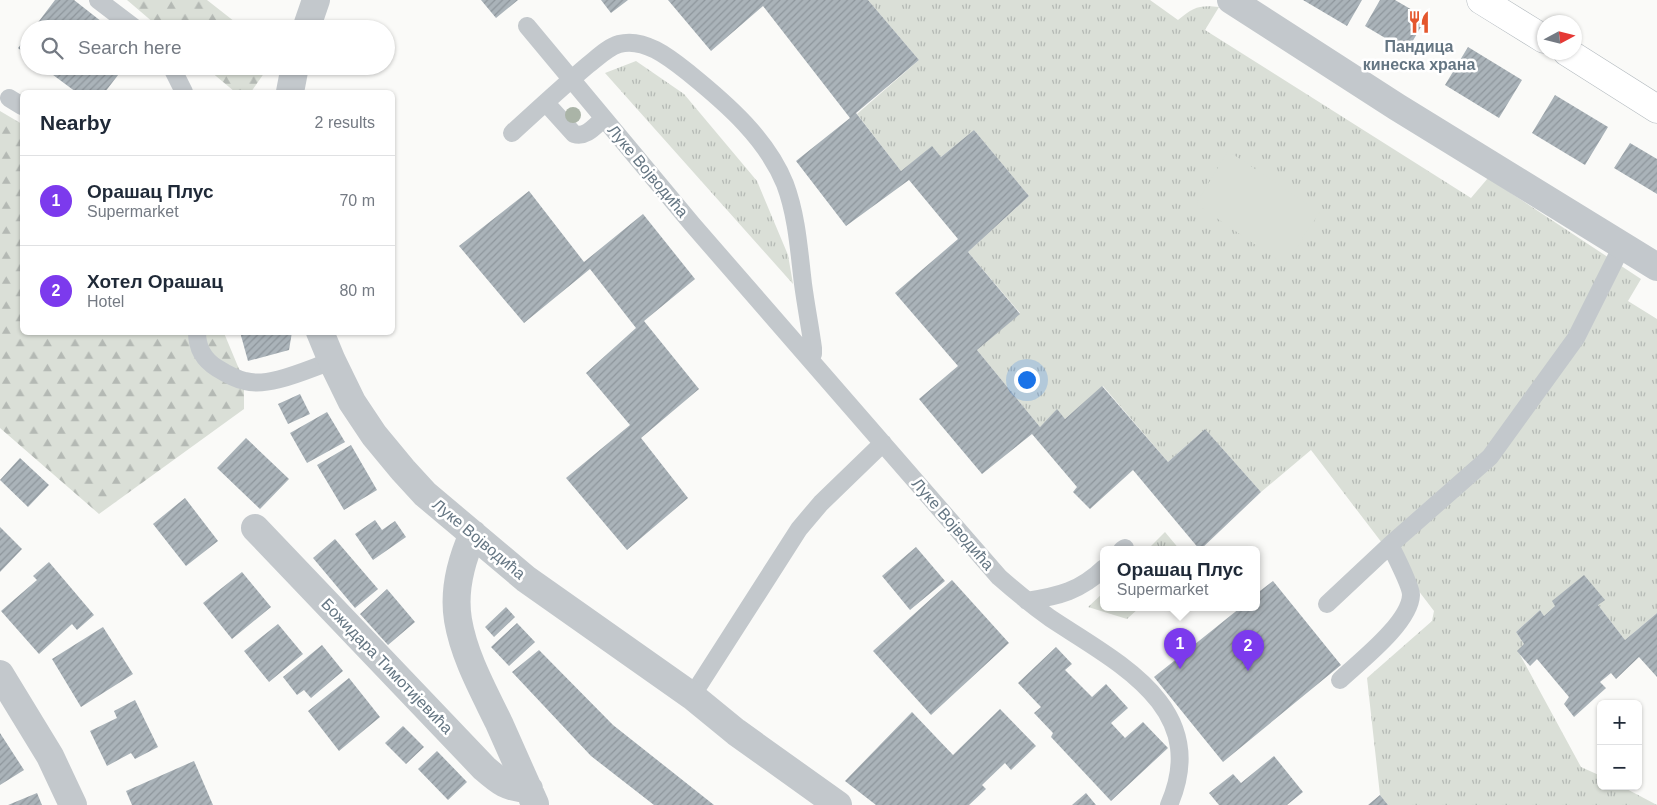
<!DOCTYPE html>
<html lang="en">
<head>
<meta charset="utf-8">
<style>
	:root { --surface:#fff; --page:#f2f2f3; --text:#1f2937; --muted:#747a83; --line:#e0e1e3; --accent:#7c3aed }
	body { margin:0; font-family:Arial,sans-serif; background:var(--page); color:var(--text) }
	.controls { position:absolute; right:15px; bottom:15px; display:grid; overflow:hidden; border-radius:8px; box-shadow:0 1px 4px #0004 }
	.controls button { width:45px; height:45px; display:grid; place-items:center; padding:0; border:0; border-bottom:1px solid var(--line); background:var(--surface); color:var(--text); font:25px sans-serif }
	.compass { position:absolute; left:1537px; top:15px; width:45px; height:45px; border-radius:50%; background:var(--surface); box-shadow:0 1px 4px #0004; rotate:83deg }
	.you { position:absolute; left:1026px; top:379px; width:18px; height:18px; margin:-12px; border:4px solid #fff; border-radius:50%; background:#1a73e8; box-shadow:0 0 0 8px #1a73e833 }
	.badge { display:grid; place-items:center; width:32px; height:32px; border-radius:50%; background:var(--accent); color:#fff; font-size:16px; font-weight:700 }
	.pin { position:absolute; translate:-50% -41px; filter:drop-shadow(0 1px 2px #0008) }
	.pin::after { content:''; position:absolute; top:26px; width:18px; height:15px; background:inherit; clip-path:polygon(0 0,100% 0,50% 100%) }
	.popup { position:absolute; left:1100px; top:546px; width:160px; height:65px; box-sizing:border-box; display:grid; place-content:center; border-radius:8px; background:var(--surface); filter:drop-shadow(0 1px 4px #0005); font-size:16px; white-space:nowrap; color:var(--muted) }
	.popup b { font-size:19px; color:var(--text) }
	.popup::after { content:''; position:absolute; left:50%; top:100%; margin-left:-10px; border:10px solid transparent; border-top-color:var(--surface) }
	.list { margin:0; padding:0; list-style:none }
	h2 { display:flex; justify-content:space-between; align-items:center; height:65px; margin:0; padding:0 20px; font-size:21px }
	h2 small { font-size:16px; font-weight:400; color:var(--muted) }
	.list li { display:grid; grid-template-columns:32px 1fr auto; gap:15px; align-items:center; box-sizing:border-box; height:90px; padding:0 20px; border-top:1px solid var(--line) }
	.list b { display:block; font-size:19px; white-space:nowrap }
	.list p { margin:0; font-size:16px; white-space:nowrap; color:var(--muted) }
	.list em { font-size:16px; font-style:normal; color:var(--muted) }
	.icon { flex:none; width:28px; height:28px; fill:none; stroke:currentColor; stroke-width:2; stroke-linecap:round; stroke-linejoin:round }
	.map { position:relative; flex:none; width:1657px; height:805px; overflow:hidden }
	.search { position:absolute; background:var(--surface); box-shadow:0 1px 4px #0004; left:20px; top:20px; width:375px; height:55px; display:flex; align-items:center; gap:12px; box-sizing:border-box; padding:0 18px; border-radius:28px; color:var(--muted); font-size:19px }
	.panel { position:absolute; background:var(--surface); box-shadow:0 1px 4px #0004; left:20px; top:90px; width:375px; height:245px; border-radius:8px }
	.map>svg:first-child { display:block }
	.grass { fill:url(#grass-tufts) }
	.forest { fill:url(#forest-firs) }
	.pitch { fill:#dadfd7 }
	.building { fill:url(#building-hatch) }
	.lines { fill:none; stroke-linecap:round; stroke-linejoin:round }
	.secondary-casing { stroke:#b3babf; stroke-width:29 }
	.service { stroke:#c3c8cc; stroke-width:18 }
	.minor { stroke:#c3c8cc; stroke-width:28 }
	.secondary { stroke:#fff; stroke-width:28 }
	.tree { fill:#aab4a7 }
	.labels { text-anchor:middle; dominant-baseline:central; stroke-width:5; stroke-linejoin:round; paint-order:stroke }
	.poi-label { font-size:16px; font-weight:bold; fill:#657683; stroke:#fff }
	.street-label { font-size:16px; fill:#657683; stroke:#fff }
</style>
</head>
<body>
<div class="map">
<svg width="1657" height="805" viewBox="0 0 1657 805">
	<defs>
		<pattern id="grass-tufts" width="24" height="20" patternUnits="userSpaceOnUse" patternTransform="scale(1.25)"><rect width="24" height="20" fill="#dadfd7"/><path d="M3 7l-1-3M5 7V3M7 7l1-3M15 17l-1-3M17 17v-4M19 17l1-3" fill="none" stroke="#b4b9b4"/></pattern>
		<pattern id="forest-firs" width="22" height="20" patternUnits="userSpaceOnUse" patternTransform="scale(1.25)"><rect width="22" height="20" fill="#dadfd7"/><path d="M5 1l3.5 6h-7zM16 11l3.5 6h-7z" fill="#b4b9b4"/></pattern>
		<pattern id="building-hatch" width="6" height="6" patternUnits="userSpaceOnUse" patternTransform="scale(1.25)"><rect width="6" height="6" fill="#aab3b9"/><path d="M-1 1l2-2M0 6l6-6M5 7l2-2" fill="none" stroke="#8e969c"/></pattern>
	</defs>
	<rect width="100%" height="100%" fill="#fafaf8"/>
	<path class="grass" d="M 868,0 L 1150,0 L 1178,20 C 1194,7 1199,5 1219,7 L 1205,30 L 1471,198 L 1488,178 L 1641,279 L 1628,301 L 1657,319 L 1657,613 L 1625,640 L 1598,605 L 1555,606 L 1544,616 L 1540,610 L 1516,632 L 1524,644 L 1518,651 L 1581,767 L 1601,776 L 1601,786 L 1621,786 L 1657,805 L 1388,805 L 1380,795 L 1367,678 L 1432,621 L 1434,611 L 1311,450 L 1261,492 L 1205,429 L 1168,462 L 1103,386 L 1065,419 L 1057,410 L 1040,427 L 977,350 L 1020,313 L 968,252 L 1029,196 L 974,130 L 941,157 L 932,147 L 901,171 L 857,114 L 919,60 Z
		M 636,61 L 684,94 L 757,181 L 788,255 L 793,284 L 605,73 Z
		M 1165,532 L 1180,550 L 1147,550 Z
		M 1104,592 L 1104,608 L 1139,608 L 1127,619 L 1088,607 Z"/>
	<path class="forest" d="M 127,0 L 207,0 L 244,29 L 161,29 Z
		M 204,66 L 269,66 L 251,92 L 235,92 Z
		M 0,111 L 22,124 L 22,332 L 224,333 L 244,381 L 244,409 L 99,514 L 0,428 Z"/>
	<path class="pitch" d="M 1228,151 L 1320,212 L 1285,265 L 1196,204 Z"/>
	<path class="building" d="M 55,0 L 74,0 L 111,29 L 33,29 Z
		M 481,0 L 518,0 L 496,18 Z
		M 601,0 L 628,0 L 611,13 Z
		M 668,0 L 868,0 L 919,60 L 856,113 L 901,171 L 932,146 L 941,157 L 974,130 L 1029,196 L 968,252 L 1020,314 L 977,350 L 1040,427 L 1057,409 L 1065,419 L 1102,386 L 1168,462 L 1205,429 L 1261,492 L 1200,550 L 1133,470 L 1090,509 L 1073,492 L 1077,487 L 1032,434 L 982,474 L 919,399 L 958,366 L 895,293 L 958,239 L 909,180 L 846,226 L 796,161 L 850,118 L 763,6 L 711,51 Z
		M 1303,0 L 1362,0 L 1347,26 Z
		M 1380,0 L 1395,0 L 1426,18 L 1407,51 L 1365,26 Z
		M 29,34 L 29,57 L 18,48 Z
		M 1468,47 L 1522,80 L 1499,118 L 1445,85 Z
		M 41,66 L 125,66 L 105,92 L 76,92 Z
		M 1555,95 L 1608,127 L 1585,165 L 1532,133 Z
		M 1630,143 L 1657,159 L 1657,194 L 1614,168 Z
		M 529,191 L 584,262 L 643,214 L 695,279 L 644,321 L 699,389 L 641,438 L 688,498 L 627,550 L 566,478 L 630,425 L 586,373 L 636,328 L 590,269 L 524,323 L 459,246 Z
		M 240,332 L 292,332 L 289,350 L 248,361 Z
		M 300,394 L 310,414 L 288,424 L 278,404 Z
		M 327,412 L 345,442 L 307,463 L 290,433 Z
		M 246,438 L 289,479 L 260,509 L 217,468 Z
		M 351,445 L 377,490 L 344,510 L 317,465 Z
		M 20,458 L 49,485 L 28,507 L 0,480 Z
		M 185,498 L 218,541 L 186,566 L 153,524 Z
		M 375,520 L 382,530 L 395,521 L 406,537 L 373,560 L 355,534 Z
		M 0,527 L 22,549 L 0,572 Z
		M 335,539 L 378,589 L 355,608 L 313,558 Z
		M 916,547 L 945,581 L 910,610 L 882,576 Z
		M 49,562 L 94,615 L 77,630 L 72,624 L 39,654 L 1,611 L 37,580 L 33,576 Z
		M 242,572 L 271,607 L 232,639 L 203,603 Z
		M 1584,575 L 1605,600 L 1598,605 L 1625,640 L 1657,613 L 1657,677 L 1639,657 L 1616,679 L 1611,673 L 1600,682 L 1606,688 L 1574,717 L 1564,704 L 1569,697 L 1537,659 L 1530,666 L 1517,651 L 1524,644 L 1516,632 L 1540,610 L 1544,616 L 1555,606 L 1552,601 Z
		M 952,580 L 1009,643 L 931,715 L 873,651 Z
		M 1273,581 L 1341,665 L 1223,762 L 1154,677 L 1240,608 L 1256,608 L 1256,594 Z
		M 387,589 L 415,622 L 388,645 L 360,614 Z
		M 506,607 L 515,617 L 494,637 L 485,627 Z
		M 517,623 L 535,642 L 509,666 L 491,647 Z
		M 278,624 L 303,654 L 269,682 L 244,651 Z
		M 103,627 L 133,674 L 81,707 L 52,659 Z
		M 322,645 L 343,671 L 311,698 L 304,690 L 297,695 L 283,677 Z
		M 1056,647 L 1072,664 L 1065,670 L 1092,697 L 1106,684 L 1128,708 L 1111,723 L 1125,738 L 1143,722 L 1168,748 L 1111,801 L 1051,737 L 1053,733 L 1034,713 L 1041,707 L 1018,683 Z
		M 539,650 L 613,725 L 714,805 L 654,805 L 591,756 L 512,672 Z
		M 349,678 L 380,717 L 339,751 L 308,711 Z
		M 135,700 L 158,747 L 135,759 L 131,753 L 107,766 L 90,731 L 117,718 L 114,711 Z
		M 1000,709 L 1036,746 L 1011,770 L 1005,763 L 982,785 L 986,789 L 969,805 L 876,805 L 845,781 L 912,712 L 953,755 Z
		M 403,726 L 424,747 L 406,764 L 385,743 Z
		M 0,733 L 24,770 L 0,785 Z
		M 437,751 L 467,782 L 448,800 L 418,769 Z
		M 1274,756 L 1303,792 L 1287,805 L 1219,805 L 1209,793 L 1233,774 L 1241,783 Z
		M 194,761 L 213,805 L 132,805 L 126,791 Z
		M 37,793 L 42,805 L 8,805 Z
		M 1086,793 L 1096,805 L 1072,805 Z
		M 1380,795 L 1388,805 L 1368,805 Z"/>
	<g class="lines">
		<defs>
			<path id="secondary" d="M 1481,0 L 1544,39
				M 1567,52 L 1657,109"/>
		</defs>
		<use href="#secondary" class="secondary-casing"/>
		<path class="service" d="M 98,0 L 136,29
			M 527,26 L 692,224 L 999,577 C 1015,591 1032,605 1050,618 C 1116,662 1212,707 1169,805
			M 171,66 L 184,92
			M 9,98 L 22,106
			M 546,103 L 574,134 C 586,138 595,126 603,119
			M 512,133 C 537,110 562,87 588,65 C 597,58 608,47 619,44 C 645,37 671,59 690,74 C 727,104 767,139 785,184 C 797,216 799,251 803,284 C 806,306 810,327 813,348 L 813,354 L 810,359
			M 197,332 C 197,348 204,360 217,368 C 225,373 235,379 245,381 C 269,388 308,369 332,361
			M 1122,550 L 1125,548
			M 1027,601 C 1059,596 1080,591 1104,568
			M 1327,604 L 1390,545 L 1490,457 L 1576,338 L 1622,246
			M 1340,680 C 1359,662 1410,623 1411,595 C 1411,586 1395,555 1390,545
			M 692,696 L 799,529 L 821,503 L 883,443"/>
		<path class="minor" d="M 1231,0 L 1397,107 L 1657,267
			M 306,29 L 316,0
			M 290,92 L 295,66
			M 320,332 L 332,361 L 352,402 L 374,435 L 403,470 L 425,494 L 526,579 L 692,696 L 736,732 L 838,805
			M 255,528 L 484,768 C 500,782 507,788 529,789
			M 473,534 C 461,561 453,590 458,620 C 464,656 483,690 499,723 C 511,750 523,777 535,804
			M 0,674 L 50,756 L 73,805"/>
		<use href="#secondary" class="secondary"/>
	</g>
	<circle class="tree" cx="573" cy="115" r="8"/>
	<defs>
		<symbol id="restaurant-bare" viewBox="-9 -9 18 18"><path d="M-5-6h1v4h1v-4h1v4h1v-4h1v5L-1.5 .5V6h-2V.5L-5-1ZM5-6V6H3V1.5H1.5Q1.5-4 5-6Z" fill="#e4572e" stroke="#fff" stroke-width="2.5" paint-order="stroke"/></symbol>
	</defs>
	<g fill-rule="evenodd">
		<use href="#restaurant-bare" x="1403" y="6" width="32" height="32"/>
	</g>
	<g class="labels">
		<g class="poi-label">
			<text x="1419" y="46">Пандица<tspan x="1419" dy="18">кинеска храна</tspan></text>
		</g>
		<g class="street-label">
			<text transform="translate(648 171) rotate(50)">Луке Војводића</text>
			<text transform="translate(953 524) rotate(49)">Луке Војводића</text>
			<text transform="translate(479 539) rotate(40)">Луке Војводића</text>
			<text transform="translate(387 666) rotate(46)">Божидара Тимотијевића</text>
		</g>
	</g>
</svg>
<div class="controls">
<button>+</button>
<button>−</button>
</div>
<svg class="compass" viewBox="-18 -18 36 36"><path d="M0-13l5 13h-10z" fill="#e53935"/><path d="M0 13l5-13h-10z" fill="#747a83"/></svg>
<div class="you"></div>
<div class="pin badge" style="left:1180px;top:669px">1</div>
<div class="popup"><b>Орашац Плус</b>Supermarket</div>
<div class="pin badge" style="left:1248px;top:671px">2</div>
<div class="search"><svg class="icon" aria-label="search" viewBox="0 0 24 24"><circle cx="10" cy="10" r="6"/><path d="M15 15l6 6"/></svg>Search here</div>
<section class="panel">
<h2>Nearby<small>2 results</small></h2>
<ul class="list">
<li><span class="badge">1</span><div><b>Орашац Плус</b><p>Supermarket</p></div><em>70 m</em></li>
<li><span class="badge">2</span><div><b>Хотел Орашац</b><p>Hotel</p></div><em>80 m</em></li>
</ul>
</section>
</div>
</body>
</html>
